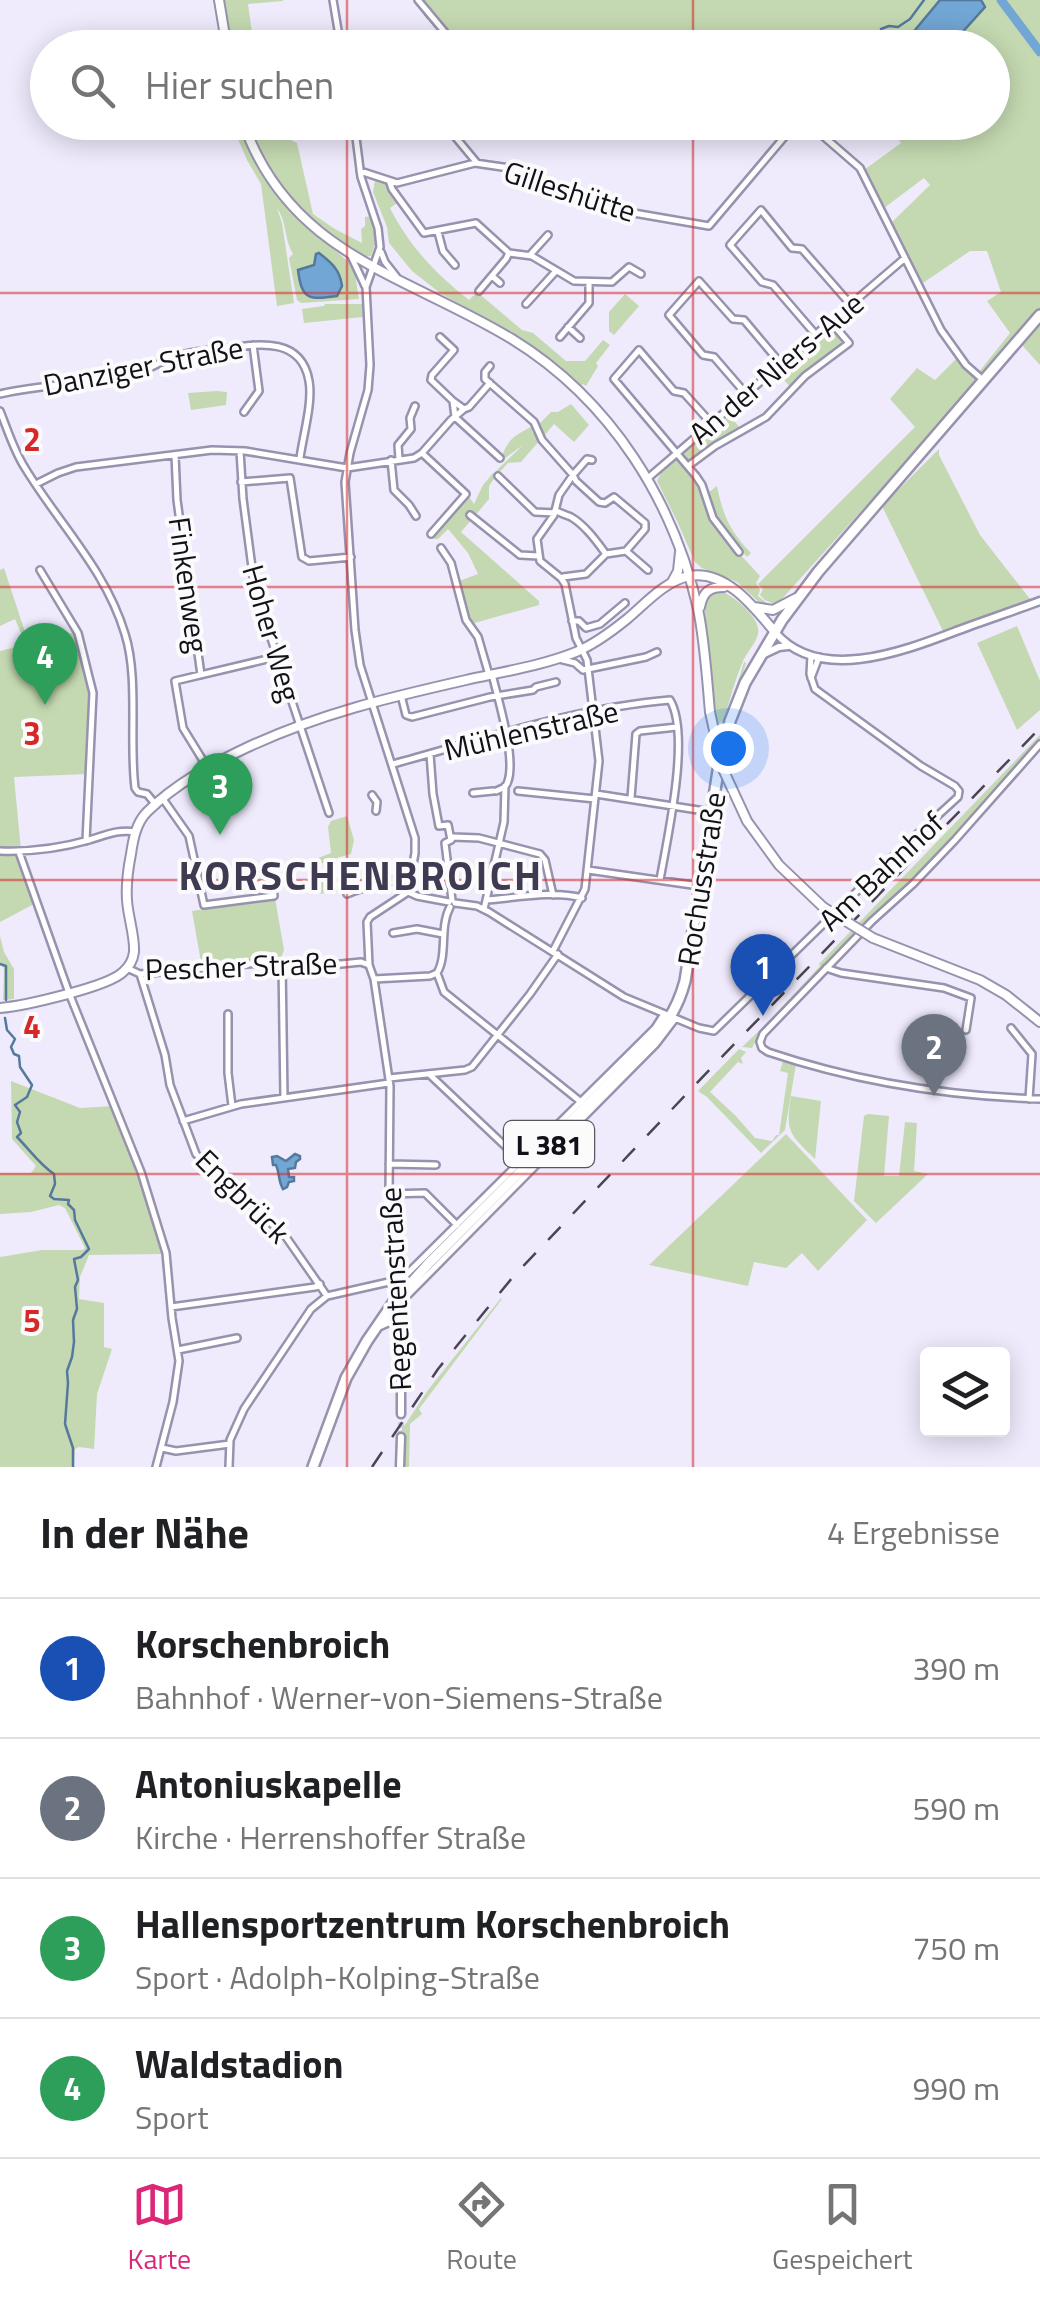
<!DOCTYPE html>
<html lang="de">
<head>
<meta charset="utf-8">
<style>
	:root { --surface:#fff; --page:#f6f6f6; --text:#202124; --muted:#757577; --line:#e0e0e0; --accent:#db2777 }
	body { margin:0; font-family:"Titillium Web",sans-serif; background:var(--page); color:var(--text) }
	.controls { position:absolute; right:30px; bottom:30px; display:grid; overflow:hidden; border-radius:10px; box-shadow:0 5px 25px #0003 }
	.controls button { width:90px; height:90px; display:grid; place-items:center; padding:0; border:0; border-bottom:2px solid var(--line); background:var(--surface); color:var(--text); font:50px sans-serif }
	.you { position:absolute; left:728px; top:748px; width:35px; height:35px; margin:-25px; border:8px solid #fff; border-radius:50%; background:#1a73e8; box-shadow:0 0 0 15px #1a73e833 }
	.badge { display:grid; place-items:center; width:65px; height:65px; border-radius:50%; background:var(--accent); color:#fff; font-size:32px; font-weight:700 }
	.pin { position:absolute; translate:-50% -82px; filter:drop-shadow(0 2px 5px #0008) }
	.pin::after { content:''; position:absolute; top:52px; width:35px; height:30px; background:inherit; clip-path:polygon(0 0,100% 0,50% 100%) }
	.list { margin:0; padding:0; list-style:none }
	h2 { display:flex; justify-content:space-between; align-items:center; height:130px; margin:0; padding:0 40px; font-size:42px }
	h2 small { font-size:32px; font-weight:400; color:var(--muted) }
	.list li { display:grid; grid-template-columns:65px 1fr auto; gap:30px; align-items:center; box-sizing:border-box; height:140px; padding:0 40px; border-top:2px solid var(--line) }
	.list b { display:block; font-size:38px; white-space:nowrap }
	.list p { margin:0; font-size:32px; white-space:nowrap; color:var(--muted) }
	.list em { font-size:32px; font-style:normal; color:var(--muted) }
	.icon { flex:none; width:55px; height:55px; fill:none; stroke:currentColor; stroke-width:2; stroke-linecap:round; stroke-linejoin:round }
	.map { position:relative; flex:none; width:1040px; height:1467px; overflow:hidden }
	.search { position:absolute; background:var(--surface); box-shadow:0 5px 25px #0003; left:30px; right:30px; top:30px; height:110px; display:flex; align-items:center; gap:25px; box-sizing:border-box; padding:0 35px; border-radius:55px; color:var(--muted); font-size:38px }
	.sheet { height:690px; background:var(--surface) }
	nav { display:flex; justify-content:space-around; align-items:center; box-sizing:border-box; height:140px; border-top:2px solid var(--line); background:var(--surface); font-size:28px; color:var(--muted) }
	nav a { display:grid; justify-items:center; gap:5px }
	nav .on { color:var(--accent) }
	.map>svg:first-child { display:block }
	.green { fill:#c4d9b1; fill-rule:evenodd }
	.water { fill:#72a6d4; stroke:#55799c; stroke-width:2.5 }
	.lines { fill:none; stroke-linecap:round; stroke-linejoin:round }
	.stream { stroke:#55799c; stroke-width:2.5 }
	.river { stroke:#72a6d4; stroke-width:9 }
	.tertiary-tunnel { stroke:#cecadb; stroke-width:6; stroke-dasharray:6 3; stroke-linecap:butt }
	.minor-casing { stroke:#9792ad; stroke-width:10 }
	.tertiary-casing { stroke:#9792ad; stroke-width:11 }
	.secondary-casing { stroke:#9792ad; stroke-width:12 }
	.primary-casing { stroke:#9792ad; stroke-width:14 }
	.minor { stroke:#fff; stroke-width:5 }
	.tertiary { stroke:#fff; stroke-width:6 }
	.secondary { stroke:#fff; stroke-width:8 }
	.primary { stroke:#fff; stroke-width:9 }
	.rail { stroke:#494651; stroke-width:2.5; stroke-dasharray:18 18; stroke-linecap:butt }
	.secondary-bridge-casing { stroke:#9792ad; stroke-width:12; stroke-linecap:butt }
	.secondary-bridge { stroke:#fff; stroke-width:8 }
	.grid { fill:none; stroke:#d62828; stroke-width:2.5; stroke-opacity:0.55 }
	.labels { text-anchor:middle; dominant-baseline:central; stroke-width:8; stroke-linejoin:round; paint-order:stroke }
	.shield { fill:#fbfbfb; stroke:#58565d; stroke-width:2.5 }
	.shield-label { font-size:28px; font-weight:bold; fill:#121019 }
	.street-label { font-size:30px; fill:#121019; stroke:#fbfbfb }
	.district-label { font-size:40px; font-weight:bold; letter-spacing:2.5px; fill:#3f3a51; stroke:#fbfbfb }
	.grid-label { font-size:32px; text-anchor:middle; font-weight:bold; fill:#d62828; stroke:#fbfbfb; stroke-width:8; stroke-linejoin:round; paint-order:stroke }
</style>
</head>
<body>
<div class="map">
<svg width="1040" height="1467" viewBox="0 0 1040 1467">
	<rect width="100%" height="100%" fill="#efebfd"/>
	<path class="green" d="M 223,0 L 283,0 L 283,1 L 248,4 L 254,47 L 231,48 Z
		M 420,0 L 998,0 L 1040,57 L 1040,312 L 986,374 L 978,373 L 1010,333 L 987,301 L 1001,292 L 987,251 L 970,251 L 923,283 L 891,223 L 930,185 L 924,178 L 884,208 L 864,170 L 901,143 L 886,123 L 992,122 L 992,48 L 461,47 L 451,39 Z
		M 1004,0 L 1040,0 L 1040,49 Z
		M 231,123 L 240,123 C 258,187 305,223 353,266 L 357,271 L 355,274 L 359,299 L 301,303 L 297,300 L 289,258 L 293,254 C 284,239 287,222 277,208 L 282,223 L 294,303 L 277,306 L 261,184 L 247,160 ZM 319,253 L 335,267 L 321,298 L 310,297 L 303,293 L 298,270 L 314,265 L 316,254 Z
		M 246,123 L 265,123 L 269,130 L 297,143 L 313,214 L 335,229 L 362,243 L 361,229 L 365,226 L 365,217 L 371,216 L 376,241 L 371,256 L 364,257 L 346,247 L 300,212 L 263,161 Z
		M 375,180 L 389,183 L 400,201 L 390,208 C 409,246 436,274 469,300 L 477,292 L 522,330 L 533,333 L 566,361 L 585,361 L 603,340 L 610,345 L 596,363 L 598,366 L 586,386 L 583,384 L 580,387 L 539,353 L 497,325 L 440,293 L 412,271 L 389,243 L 387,227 L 373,192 Z
		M 625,294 L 639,306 L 614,335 L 609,331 L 609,312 Z
		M 325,304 L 362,304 L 363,317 L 304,323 L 302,309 L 324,306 Z
		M 1040,323 L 1040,365 L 1021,344 Z
		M 831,327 L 844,341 L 842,346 L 791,388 L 777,372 Z
		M 958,357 L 970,372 L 978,378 L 976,384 L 780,601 L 774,604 L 765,600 L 760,595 L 763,589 L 758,584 L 915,427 L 890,399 L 917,368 L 935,380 Z
		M 217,391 L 227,392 L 226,405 L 191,410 L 188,393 Z
		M 571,404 L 589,425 L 574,442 L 554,424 L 543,437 L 539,424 L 551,412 L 558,412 Z
		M 728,414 L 741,429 L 690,462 L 686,461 L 681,453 Z
		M 533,426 L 532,433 L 537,430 L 540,440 L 521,462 L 508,463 L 498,474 L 495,472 L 523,445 L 504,459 L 502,457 C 507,439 517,434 533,426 Z
		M 939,449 L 939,455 L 980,535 L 1030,599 L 943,631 L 882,506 Z
		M 676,457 L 698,485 L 715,527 L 760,576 L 756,583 L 760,590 L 758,596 L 772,607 L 762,605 L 737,582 L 702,568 L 695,562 L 677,521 L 657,481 L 663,469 Z
		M 493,473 L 496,476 L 489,486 L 489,499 L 474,517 L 468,511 L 467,514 L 473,518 L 461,532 L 539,601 L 539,605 L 471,624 L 459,581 L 478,574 L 468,553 L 448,529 L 438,539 L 434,539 L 433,534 L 466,497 L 470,498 L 474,504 L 483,485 Z
		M 717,486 C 723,516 730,531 751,553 L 747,557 L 720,528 L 705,495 Z
		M 4,568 L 25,632 L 21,633 L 15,619 L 0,626 L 0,570 Z
		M 718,590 C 732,594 762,618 758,634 C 756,643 747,652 743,661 C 735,680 729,701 724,721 L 717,724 L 725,724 L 744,662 L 746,663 L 721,743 L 707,807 L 720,742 L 713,708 L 704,601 L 706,595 Z
		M 1017,626 L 1040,681 L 1040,710 L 1017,730 L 977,643 Z
		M 76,632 L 92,696 L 88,774 L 14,777 L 21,850 L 0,849 L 0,651 Z
		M 1040,735 L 1040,741 L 986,798 L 936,857 L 762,1029 L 752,1048 L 742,1047 L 767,1023 L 820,966 L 819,964 Z
		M 347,816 L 354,840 L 351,854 L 333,859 L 338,892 L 316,894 L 315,874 L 324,872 L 323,863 L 319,863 L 318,858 L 331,853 L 328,827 L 331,821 Z
		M 0,853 L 16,854 L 19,856 L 36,903 L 0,922 Z
		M 275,898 L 284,950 L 281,958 L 268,957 L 201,962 L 192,911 Z
		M 0,936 L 4,952 L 14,969 L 14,999 L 3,1000 L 4,968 L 0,965 Z
		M 739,1049 L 746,1052 L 741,1058 L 743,1064 L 738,1062 L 710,1092 L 735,1115 L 755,1138 L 772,1141 L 776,1135 L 779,1135 L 788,1073 L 780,1071 L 783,1061 L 796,1064 L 785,1130 L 761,1153 L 707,1097 L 698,1091 Z
		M 11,1081 L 80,1108 L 113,1106 L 139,1173 L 164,1254 L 89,1255 L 80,1277 L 79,1299 L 104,1303 L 104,1347 L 112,1349 L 97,1394 L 94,1449 L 79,1447 L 75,1449 L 74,1467 L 0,1467 L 0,1257 L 42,1250 L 83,1250 L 85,1248 L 65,1208 L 59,1205 L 31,1212 L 0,1214 L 0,1173 L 31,1173 L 36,1166 L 12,1139 Z
		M 791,1096 L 821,1101 L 815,1159 C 790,1134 785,1133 791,1096 Z
		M 868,1114 L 889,1116 L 884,1176 L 899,1176 L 905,1122 L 917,1123 L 914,1171 L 928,1174 L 876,1223 L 854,1201 L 864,1116 Z
		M 786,1134 L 867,1220 L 818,1271 L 802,1253 L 786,1268 L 754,1262 L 748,1286 L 649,1265 Z
		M 501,1298 L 502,1299 L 419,1409 L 422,1414 L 410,1424 L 409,1467 L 403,1467 L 403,1434 L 397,1437 L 428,1390 Z"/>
	<path class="water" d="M 940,0 L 981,0 L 985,7 L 949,47 L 911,47 L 905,42 Z
		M 319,253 C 332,263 340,270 342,286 L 337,296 C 308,300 302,300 298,270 L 314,265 L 316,254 Z
		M 295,1154 L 300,1156 L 300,1159 L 296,1162 L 295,1168 L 288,1169 L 289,1177 L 294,1177 L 294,1181 L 289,1182 L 287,1187 L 283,1189 C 278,1181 280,1174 276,1165 L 273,1165 L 272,1157 L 277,1156 L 286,1161 Z"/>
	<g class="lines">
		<path class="stream" d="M 415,0 L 428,18
			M 431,21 L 435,26
			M 881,29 L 889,26 L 898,27 L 910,19 L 924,0
			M 438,30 L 443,36
			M 446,39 L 453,48
			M 864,48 L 877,33
			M 561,122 L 571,126
			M 645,125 L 693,125
			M 701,125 L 722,123
			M 578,128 L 591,129
			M 616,130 L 641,125
			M 0,964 L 6,966 L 6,1000
			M 5,1018 L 7,1030 L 15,1039 L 11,1047 L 14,1054 L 19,1056 L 20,1067 L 32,1085 L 27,1097 L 15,1105 L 20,1112 L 17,1122 L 21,1133 L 17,1137 C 30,1150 39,1164 54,1174 L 55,1184 L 50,1196 L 54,1199 L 69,1200 L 68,1204 L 74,1210 L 75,1220 L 89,1249 L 81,1257 L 74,1259 L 78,1280 L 75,1287 L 77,1309 L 73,1320 L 74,1342 L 72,1357 L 67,1371 L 68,1383 L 65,1424 L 73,1448 L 73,1467"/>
		<path class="river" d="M 1001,0 L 1040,52"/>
		<path class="tertiary-tunnel" d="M 401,1437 L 401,1414"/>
		<defs>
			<path id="minor" d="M 333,0 L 341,48
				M 418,0 L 458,48
				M 354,122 L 361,177 L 378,228 L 380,247 L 366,287 L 370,365 L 368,390 L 350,453 L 345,482 L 355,630 L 360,665 L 415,838 L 415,853 L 408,892
				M 443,122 L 477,163
				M 570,122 C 592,129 617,128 639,122
				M 675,122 L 708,122
				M 807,122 L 860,168 L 941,330 L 966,365 L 983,380
				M 360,171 L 397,183 L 475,163 L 516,169 L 552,190 L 599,207 L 709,226 L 797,122
				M 390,183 L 392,189 L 424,233 L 476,223 L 509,253 L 532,256 L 574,281 L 612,282 L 629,267 L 641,274
				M 438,232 L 443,251 L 455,265
				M 381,252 L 385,262 L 396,276
				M 530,255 L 548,235
				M 351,256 L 365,286
				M 492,276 L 500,283
				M 479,291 L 506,259 L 509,253
				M 526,304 L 556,271
				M 568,327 L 580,338
				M 816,335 L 773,285 L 762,282 L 730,245 L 761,210 L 792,248 L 802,249 L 851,305
				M 440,337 L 454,350 L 432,375 L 431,380 L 453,401
				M 560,337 L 589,303 L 589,282
				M 490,366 L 485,372 L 485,379 L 534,422 L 542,440 L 573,475 L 587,459 L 592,460
				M 0,394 C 43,384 88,384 131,375 C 146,371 159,362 174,357 C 188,352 204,351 220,349 C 253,345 301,334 309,381 C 313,402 303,436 300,458
				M 746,394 L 714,357 L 703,355 L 669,315 L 699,281 L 733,319 L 744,320 L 781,364
				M 464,409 L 469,407 L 490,383
				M 0,411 C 8,431 14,451 25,468 C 59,524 106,570 125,634 C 139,678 129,740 135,788 L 138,792 L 147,794 L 156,805
				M 244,412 L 259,391 L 253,345
				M 711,423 L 684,393 L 674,391 L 639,350 L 614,379 L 696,476 L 702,485 L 713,518 L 739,552
				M 240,451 L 243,499 L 255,590 L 329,813
				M 423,454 L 466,494 L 431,534
				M 175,455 L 177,500 L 201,675
				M 399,459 L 398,445 L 411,429 L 410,418 L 415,406
				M 391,460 L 394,490 L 409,505 L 416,516
				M 688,466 L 715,446 L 766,417 L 805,376 L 849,343 L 831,322
				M 498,476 L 535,512 L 555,513
				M 648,478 L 905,258
				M 241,482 L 290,478 L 302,557 L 309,561 L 351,557
				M 36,484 L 58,473 L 76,467 L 212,450 L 245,451 L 347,468 L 414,458 L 422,453 L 451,420 L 464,409 L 453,401 L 455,417 L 500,458
				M 555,510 C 560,513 566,515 571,517 C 585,525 597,542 606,554
				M 470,515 L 520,555 L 538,556
				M 441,548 L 451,563 L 466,620 L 478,637 L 489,675
				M 40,570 L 78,633 L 93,693 L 86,841
				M 563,577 L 586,574 L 606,554 L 626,551
				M 572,621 L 579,621 L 586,628 L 600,624 L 625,603
				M 559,659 L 575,663 L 583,670
				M 583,670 L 646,657 L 657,652
				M 492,674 C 498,699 516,757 508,781 C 506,788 503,788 496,791
				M 811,678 L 819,657
				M 401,695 L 406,715 L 412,717 L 490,697 L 533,690 L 536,687 L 556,682
				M 1040,744 L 955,840 L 913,884 L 872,921 L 763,1034 L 760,1042 L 762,1048 L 768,1052 C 857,1082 946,1096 1040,1099
				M 430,754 L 433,794 L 439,826 L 448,825 L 451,840 L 445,843 L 452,900
				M 393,764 C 484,739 575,708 670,700 C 691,735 667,839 660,880
				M 207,767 L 183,728 L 175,681 L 276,657
				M 518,791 L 595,799
				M 473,793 L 493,791
				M 596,794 L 711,812
				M 372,795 L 377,802 L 376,811
				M 631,798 L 636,734 L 640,731 L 677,727
				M 163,799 L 189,836 L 204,905 L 274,896 L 269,864
				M 451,840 L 453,837 L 479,838 L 540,854 L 545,860 L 553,895
				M 0,851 C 29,852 61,848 89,840 C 106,835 117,829 136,832
				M 19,852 L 69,993 L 141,1172 L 166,1253 L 172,1318 L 179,1361 L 173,1402 L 156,1467
				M 588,870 L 699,886
				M 408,892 L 417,896 L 449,902
				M 347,894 C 368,884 392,884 412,873
				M 486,900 C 516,898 552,890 582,898
				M 455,903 L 477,906 L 489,912 L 624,997 L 699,1028 L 714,1031 L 889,860 L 958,797 L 959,791 L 955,786 L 921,766 L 815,689 L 810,674 L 811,656
				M 450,907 C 439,928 448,955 437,973 L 444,992 L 581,1102
				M 484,909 L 504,822 L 505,786
				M 393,933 L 417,929 L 443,934
				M 553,951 L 585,889 L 599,761 L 587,660 L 576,638 L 565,584 L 561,578 L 540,561 L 537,539 L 554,515 L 559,495 L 573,475 L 576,481 L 599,502 L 605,503 L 614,497 L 645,523 L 645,529 L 626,551 L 648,570
				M 282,963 L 284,1098
				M 127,968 L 140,974 L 258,963 L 321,966 L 361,962 L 369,965
				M 826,968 L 841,973 L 944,988 L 971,998 L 966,1030
				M 140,974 L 165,1055 L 170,1085 L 196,1154 L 286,1237 L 327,1296
				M 374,979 L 430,976 L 437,973
				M 228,1014 L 228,1073 L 232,1106
				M 1011,1028 L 1032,1054 L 1029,1099
				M 429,1074 L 521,1161
				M 389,1078 L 465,1070 L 472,1067 L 530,994 L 558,954
				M 183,1121 L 241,1104 L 389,1083
				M 389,1164 L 436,1165
				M 389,1194 L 425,1193 L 457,1225
				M 398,1297 L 389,1194 L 390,1086 L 374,979 L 369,965 L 367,922 L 370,917 L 408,892
				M 399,1304 L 656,1044 L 675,1019
				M 171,1307 L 315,1287 L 320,1284
				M 178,1350 L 237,1338
				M 162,1448 L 176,1451 L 230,1444
				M 229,1467 L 230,1440 L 244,1409 L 311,1309 L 327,1296 L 402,1279 L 655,1028 L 664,1014"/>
			<path id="tertiary" d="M 775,632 C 820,685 906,650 959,630 C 986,620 1013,611 1040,601
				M 762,655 L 779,647 L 788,646
				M 398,1298 L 401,1352 L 401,1414
				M 400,1467 L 401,1437"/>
			<path id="secondary" d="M 219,0 L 227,48
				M 243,122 C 289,255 405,274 512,339 C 611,400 675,502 699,614 C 705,646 707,679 710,712
				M 672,582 L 678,571 L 680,552
				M 700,607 C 703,592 709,587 724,587
				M 754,607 L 773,610 L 796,598
				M 747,821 L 779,865 L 823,907
				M 873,938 L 980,980 L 1006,995 L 1040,1022
				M 0,1008 C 23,1006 108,987 123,972 C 129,967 133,960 134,952 C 135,936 128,917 127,900 C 126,885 128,869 131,854 C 133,840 136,823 147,812 C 175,784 212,764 248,747 C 322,713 387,698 466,680 C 502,672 541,666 576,652 C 595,644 611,632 627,619 C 645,604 665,581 689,576 C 725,569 754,607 774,631"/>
			<path id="primary" d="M 379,1325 L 390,1320 L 400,1326
				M 313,1467 L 346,1378 L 367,1341 L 393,1303 L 429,1263 L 653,1039 C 669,1022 679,1004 685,981 L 718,771 L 730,721 L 745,683 L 782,620 L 818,572 L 1040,315"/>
		</defs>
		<use href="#minor" class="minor-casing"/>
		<use href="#tertiary" class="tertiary-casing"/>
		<use href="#secondary" class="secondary-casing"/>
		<use href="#primary" class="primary-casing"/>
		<use href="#minor" class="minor"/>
		<use href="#tertiary" class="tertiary"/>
		<use href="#secondary" class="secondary"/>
		<use href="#primary" class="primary"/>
		<path class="rail" d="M 372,1467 L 438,1369 L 512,1278 L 713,1066 L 1040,728"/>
		<defs>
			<path id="secondary-bridge" d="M 710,712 L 722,767 L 747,821
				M 823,907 L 873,938"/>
		</defs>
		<use href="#secondary-bridge" class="secondary-bridge-casing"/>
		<use href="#secondary-bridge" class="secondary-bridge"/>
	</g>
	<path class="grid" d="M 347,0 L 347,48M 693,0 L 693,48M 347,122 L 347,1467M 693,122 L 693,1467M 0,293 L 1040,293M 0,587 L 1040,587M 0,880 L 1040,880M 0,1174 L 1040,1174"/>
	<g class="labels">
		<rect class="shield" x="504" y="1121" width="90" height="46" rx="8"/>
		<g class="shield-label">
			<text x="549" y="1144">L 381</text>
		</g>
		<g class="street-label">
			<text transform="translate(570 191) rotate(18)">Gilleshütte</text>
			<text transform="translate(143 366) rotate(-11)">Danziger Straße</text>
			<text transform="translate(776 368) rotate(-40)">An der Niers-Aue</text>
			<text transform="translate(189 585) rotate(82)">Finkenweg</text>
			<text transform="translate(272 633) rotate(74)">Hoher Weg</text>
			<text transform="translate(531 730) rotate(-13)">Mühlenstraße</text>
			<text transform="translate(881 871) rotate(-43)">Am Bahnhof</text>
			<text transform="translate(701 879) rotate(-81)">Rochusstraße</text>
			<text transform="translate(241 966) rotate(-2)">Pescher Straße</text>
			<text transform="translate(243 1196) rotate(45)">Engbrück</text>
			<text transform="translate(395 1289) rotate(-93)">Regentenstraße</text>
		</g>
		<g class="district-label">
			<text x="361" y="875">KORSCHENBROICH</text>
		</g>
	</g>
	<g class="grid-label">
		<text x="32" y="451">2</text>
		<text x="32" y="745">3</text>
		<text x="32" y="1038">4</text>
		<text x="32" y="1332">5</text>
	</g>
</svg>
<div class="controls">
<button><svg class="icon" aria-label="layers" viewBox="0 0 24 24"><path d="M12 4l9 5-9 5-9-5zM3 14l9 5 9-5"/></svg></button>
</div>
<div class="you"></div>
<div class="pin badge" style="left:763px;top:1016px;background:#1a4fb4">1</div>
<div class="pin badge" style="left:934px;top:1096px;background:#6b7280">2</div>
<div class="pin badge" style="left:220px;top:835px;background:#2e9e5b">3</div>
<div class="pin badge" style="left:45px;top:705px;background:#2e9e5b">4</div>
<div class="search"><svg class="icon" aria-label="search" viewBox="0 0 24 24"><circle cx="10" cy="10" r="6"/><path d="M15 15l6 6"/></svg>Hier suchen</div>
</div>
<section class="sheet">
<h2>In der Nähe<small>4 Ergebnisse</small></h2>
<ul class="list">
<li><span class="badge" style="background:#1a4fb4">1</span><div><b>Korschenbroich</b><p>Bahnhof · Werner-von-Siemens-Straße</p></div><em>390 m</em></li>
<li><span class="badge" style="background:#6b7280">2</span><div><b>Antoniuskapelle</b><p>Kirche · Herrenshoffer Straße</p></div><em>590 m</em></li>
<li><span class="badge" style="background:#2e9e5b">3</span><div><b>Hallensportzentrum Korschenbroich</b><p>Sport · Adolph-Kolping-Straße</p></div><em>750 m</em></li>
<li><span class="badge" style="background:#2e9e5b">4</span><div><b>Waldstadion</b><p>Sport</p></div><em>990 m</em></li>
</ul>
</section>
<nav>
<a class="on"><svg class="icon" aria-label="map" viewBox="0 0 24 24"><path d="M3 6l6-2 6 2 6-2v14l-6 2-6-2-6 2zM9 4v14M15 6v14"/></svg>Karte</a>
<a><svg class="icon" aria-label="directions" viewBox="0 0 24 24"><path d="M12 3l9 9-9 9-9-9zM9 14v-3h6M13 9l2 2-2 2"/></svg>Route</a>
<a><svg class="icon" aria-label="saved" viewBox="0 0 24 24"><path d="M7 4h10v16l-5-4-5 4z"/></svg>Gespeichert</a>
</nav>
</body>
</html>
